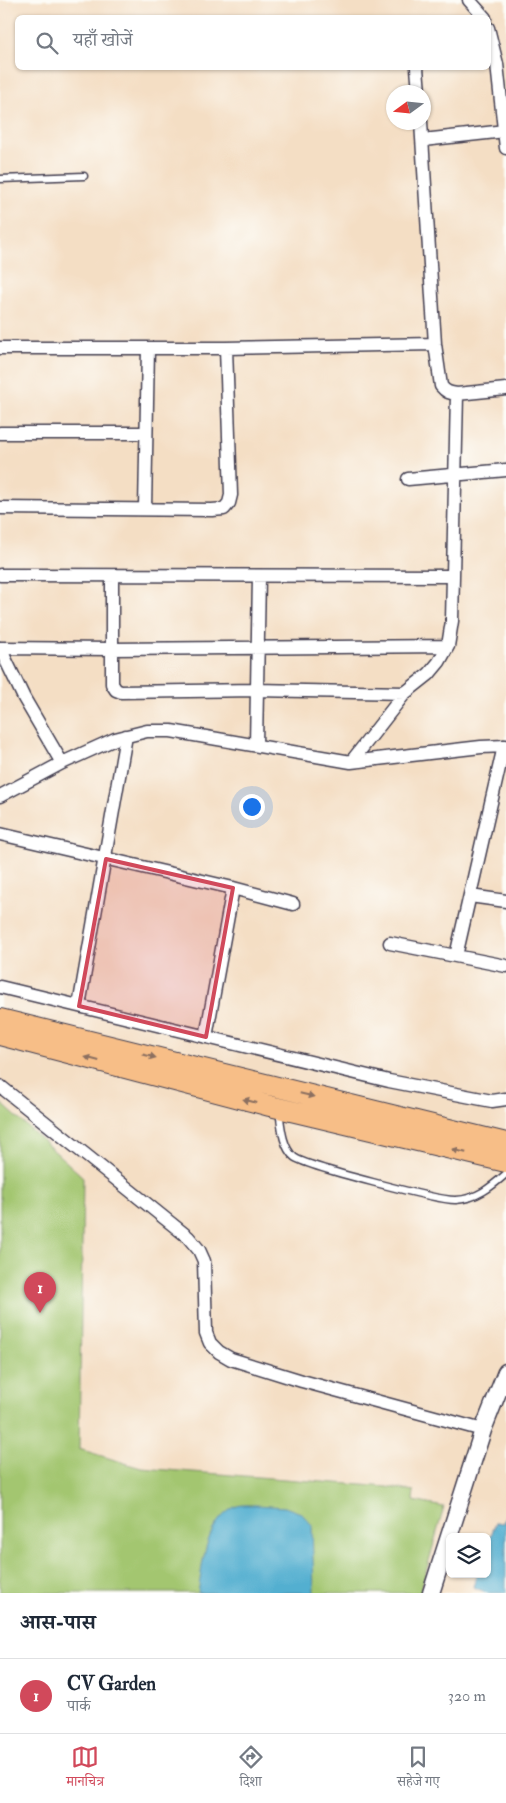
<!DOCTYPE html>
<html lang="hi">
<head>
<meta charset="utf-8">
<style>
	:root { --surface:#fff; --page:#f6f6f7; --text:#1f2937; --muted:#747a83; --line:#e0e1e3; --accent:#d1495b }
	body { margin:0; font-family:"IM FELL Double Pica","Noto Serif Devanagari",serif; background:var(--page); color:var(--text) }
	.controls { position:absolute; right:15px; bottom:15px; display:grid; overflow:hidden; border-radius:8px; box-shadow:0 1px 4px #0004 }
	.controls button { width:45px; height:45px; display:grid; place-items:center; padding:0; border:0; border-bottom:1px solid var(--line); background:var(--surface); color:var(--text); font:25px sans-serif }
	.compass { position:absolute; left:386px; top:85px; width:45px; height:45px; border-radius:50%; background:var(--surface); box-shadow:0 1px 4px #0004; rotate:255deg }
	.you { position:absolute; left:251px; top:806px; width:18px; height:18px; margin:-12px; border:4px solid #fff; border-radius:50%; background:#1a73e8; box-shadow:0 0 0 8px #1a73e833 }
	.badge { display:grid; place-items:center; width:32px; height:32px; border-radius:50%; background:var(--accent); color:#fff; font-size:16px; font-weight:700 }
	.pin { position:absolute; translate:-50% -41px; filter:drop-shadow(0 1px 2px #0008) }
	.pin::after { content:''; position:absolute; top:26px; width:18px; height:15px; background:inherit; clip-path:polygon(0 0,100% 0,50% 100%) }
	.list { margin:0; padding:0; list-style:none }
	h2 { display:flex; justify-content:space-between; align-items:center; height:65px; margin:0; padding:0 20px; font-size:21px }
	h2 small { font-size:16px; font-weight:400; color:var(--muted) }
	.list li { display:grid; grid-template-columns:32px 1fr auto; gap:15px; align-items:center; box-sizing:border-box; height:75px; padding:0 20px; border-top:1px solid var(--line) }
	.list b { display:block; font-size:19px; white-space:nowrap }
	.list p { margin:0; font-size:16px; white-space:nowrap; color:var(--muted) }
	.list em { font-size:16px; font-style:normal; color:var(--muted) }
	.icon { flex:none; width:28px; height:28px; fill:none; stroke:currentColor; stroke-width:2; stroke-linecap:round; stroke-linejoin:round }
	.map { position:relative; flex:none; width:506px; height:1593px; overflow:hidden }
	.search { position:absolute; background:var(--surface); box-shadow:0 1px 4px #0004; left:15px; right:15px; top:15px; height:55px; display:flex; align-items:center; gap:12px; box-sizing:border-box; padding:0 18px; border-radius:8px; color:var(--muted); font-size:19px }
	.sheet { height:140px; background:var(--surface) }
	nav { display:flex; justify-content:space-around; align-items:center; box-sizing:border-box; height:70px; border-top:1px solid var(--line); background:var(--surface); font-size:14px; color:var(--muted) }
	nav a { display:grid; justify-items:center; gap:2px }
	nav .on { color:var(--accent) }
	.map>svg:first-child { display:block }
	.green { fill:#a3c66f; stroke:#627455 }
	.water { fill:#52afd0; stroke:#3a6886 }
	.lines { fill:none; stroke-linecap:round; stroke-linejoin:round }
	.service-casing { stroke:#423e50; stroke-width:9 }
	.minor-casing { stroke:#423e50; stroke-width:15 }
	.tertiary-casing { stroke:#423e50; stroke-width:19 }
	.primary-casing { stroke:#423e50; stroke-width:22 }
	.service { stroke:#fff; stroke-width:6 }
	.minor { stroke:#fff; stroke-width:12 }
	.tertiary { stroke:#fff; stroke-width:16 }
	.primary { stroke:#f7be87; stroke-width:20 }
	.oneway { fill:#8c7061 }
	.marked { fill:#d1495b; fill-opacity:0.2; stroke:#d1495b; stroke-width:4; stroke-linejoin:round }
</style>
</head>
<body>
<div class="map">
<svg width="506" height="1593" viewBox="0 0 506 1593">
	<rect width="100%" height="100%" fill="#fdfcf7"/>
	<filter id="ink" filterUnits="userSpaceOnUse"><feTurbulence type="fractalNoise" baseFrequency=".02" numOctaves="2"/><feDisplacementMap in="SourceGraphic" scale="10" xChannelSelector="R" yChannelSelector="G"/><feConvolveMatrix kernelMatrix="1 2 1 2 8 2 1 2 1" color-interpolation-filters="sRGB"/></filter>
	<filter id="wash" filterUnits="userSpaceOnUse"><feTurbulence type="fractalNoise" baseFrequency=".0096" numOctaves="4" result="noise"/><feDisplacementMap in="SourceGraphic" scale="20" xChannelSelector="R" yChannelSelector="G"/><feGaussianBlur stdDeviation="1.12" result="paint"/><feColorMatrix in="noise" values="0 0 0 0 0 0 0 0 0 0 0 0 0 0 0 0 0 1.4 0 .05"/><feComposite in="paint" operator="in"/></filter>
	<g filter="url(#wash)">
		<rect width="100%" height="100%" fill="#f4dec4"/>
		<path class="green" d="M 0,1102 L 83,1177 L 79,1449 L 141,1468 L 388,1487 L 414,1491 L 413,1501 L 444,1507 L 420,1593 L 0,1593 Z"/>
		<path class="water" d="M 256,1505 L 285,1507 L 301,1513 L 312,1525 L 314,1593 L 198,1593 C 203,1564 204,1525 233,1508 C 238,1504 249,1505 256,1505 Z
			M 506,1513 L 506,1593 L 488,1593 L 473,1587 L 477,1574 L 487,1574 L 487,1546 L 496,1522 L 503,1523 Z"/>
	</g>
	<g filter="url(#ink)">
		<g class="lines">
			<defs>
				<path id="service" d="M 0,179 L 84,176
					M 279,1110 C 281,1124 282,1147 294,1157 C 305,1166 440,1201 456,1200 C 477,1199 491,1187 506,1174"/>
				<path id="minor" d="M 469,0 L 485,18
					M 488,28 L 497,64 L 506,148
					M 417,68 L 419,92
					M 421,122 L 435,344 L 441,386 C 446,392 449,393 457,394 L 506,389
					M 423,140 L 505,131
					M 0,348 L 226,348 L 435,344
					M 0,433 L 146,433
					M 408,479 L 506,470
					M 0,508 L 212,510 L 224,509 L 229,503 L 231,495 L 226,348
					M 145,509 L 148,348
					M 0,575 L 453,576
					M 112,576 L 112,684 L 116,690 L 121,692 L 256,690 L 405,693
					M 0,648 L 111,649 L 448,646
					M 0,648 L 24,698 L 62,763
					M 256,745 L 259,576
					M 351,762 L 405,693 L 429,674 L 439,662 L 448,646 L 452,621 L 457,394
					M 0,796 L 62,763 L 115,739 L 147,731 L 171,731 L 351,762 L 481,747 L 506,746
					M 0,834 L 233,888 L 293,904
					M 470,896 L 506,901
					M 390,943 L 506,966
					M 456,956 L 504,746
					M 0,987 L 389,1081 L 492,1101 L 506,1099
					M 79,1006 L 126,736
					M 206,1037 L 233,888
					M 0,1086 L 188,1237 L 199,1250 L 204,1261 L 206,1333 L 210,1343 L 219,1352 L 231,1359 L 302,1381 L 483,1430"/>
				<path id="tertiary" d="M 431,1593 L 483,1430 L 506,1372"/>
				<path id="primary" d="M 0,1019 L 506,1143
					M 0,1035 L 270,1106 L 506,1162"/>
			</defs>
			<use href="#service" class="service-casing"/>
			<use href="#minor" class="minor-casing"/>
			<use href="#tertiary" class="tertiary-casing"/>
			<use href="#primary" class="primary-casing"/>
			<use href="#service" class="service"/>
			<use href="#minor" class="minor"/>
			<use href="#tertiary" class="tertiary"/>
			<use href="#primary" class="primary"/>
		</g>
		<defs><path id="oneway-solid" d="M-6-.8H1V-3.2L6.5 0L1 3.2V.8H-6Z" transform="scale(1.25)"/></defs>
		<g class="oneway">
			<use href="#oneway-solid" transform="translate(149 1056) rotate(14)"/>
			<use href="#oneway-solid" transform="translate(92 1059) rotate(-165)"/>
			<use href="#oneway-solid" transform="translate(307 1095) rotate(14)"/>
			<use href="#oneway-solid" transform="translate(250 1101) rotate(-165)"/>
			<use href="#oneway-solid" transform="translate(459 1151) rotate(-166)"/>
		</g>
	</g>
	<path class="marked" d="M 106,859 L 233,888 L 206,1037 L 79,1006 Z"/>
</svg>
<div class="controls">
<button><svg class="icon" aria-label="layers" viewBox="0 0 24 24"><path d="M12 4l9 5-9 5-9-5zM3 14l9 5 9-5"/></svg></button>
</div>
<svg class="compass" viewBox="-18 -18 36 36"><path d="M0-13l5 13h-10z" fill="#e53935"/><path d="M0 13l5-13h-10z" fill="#747a83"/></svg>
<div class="you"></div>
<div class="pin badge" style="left:40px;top:1313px">1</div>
<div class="search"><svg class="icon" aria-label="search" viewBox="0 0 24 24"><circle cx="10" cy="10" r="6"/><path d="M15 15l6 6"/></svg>यहाँ खोजें</div>
</div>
<section class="sheet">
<h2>आस-पास<small></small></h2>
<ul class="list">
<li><span class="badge">1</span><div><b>CV Garden</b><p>पार्क</p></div><em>320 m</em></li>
</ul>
</section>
<nav>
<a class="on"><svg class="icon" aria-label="map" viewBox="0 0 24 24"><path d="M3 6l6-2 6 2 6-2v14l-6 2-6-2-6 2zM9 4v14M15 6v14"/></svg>मानचित्र</a>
<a><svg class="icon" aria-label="directions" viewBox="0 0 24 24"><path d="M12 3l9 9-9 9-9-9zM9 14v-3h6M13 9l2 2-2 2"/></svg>दिशा</a>
<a><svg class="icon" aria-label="saved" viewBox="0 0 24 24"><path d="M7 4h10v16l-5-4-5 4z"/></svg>सहेजे गए</a>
</nav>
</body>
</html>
